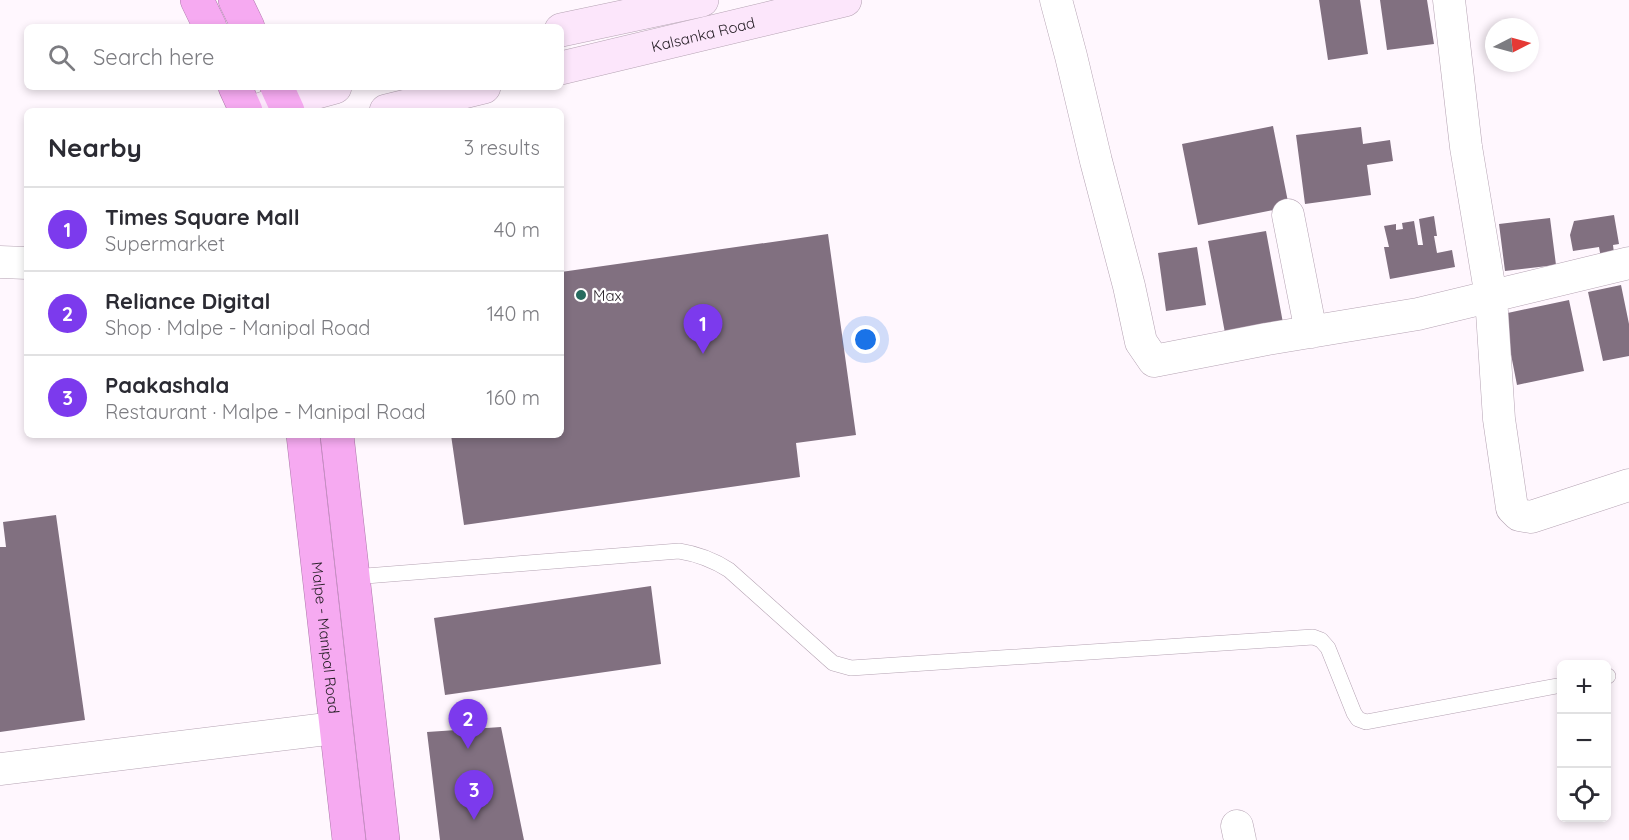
<!DOCTYPE html>
<html lang="en">
<head>
<meta charset="utf-8">
<style>
	:root { --surface:#fff; --page:#f7f7f7; --text:#2b2b33; --muted:#7c7c81; --line:#e1e1e2; --accent:#7c3aed }
	body { margin:0; font-family:Quicksand,sans-serif; background:var(--page); color:var(--text) }
	.controls { position:absolute; right:18px; bottom:18px; display:grid; overflow:hidden; border-radius:9px; box-shadow:0 3px 9px #0003 }
	.controls button { width:54px; height:54px; display:grid; place-items:center; padding:0; border:0; border-bottom:2px solid var(--line); background:var(--surface); color:var(--text); font:30px sans-serif }
	.compass { position:absolute; left:1485px; top:18px; width:54px; height:54px; border-radius:50%; background:var(--surface); box-shadow:0 3px 9px #0003; rotate:84deg }
	.you { position:absolute; left:866px; top:340px; width:21px; height:21px; margin:-15px; border:4px solid #fff; border-radius:50%; background:#1a73e8; box-shadow:0 0 0 9px #1a73e833 }
	.badge { display:grid; place-items:center; width:39px; height:39px; border-radius:50%; background:var(--accent); color:#fff; font-size:20px; font-weight:700 }
	.pin { position:absolute; translate:-50% -50px; filter:drop-shadow(0 2px 3px #0008) }
	.pin::after { content:''; position:absolute; top:32px; width:21px; height:18px; background:inherit; clip-path:polygon(0 0,100% 0,50% 100%) }
	.list { margin:0; padding:0; list-style:none }
	h2 { display:flex; justify-content:space-between; align-items:center; height:78px; margin:0; padding:0 24px; font-size:26px }
	h2 small { font-size:20px; font-weight:400; color:var(--muted) }
	.list li { display:grid; grid-template-columns:39px 1fr auto; gap:18px; align-items:center; box-sizing:border-box; height:84px; padding:0 24px; border-top:2px solid var(--line) }
	.list b { display:block; font-size:22px; white-space:nowrap }
	.list p { margin:0; font-size:20px; white-space:nowrap; color:var(--muted) }
	.list em { font-size:20px; font-style:normal; color:var(--muted) }
	.icon { flex:none; width:33px; height:33px; fill:none; stroke:currentColor; stroke-width:2; stroke-linecap:round; stroke-linejoin:round }
	.map { position:relative; flex:none; width:1629px; height:840px; overflow:hidden }
	.search { position:absolute; background:var(--surface); box-shadow:0 3px 9px #0003; left:24px; top:24px; width:540px; height:66px; display:flex; align-items:center; gap:15px; box-sizing:border-box; padding:0 21px; border-radius:9px; color:var(--muted); font-size:22px }
	.panel { position:absolute; background:var(--surface); box-shadow:0 3px 9px #0003; left:24px; top:108px; width:540px; height:330px; border-radius:9px }
	.map>svg:first-child { display:block }
	.building { fill:#817080 }
	.lines { fill:none; stroke-linecap:round; stroke-linejoin:round }
	.lane-casing { stroke:#b5a3b3; stroke-width:16 }
	.street-casing { stroke:#b5a3b3; stroke-width:33 }
	.secondary-casing { stroke:#b5a3b3; stroke-width:34 }
	.highway-casing { stroke:#ad79aa; stroke-width:34 }
	.lane { stroke:#fff; stroke-width:15 }
	.street { stroke:#fff; stroke-width:32 }
	.secondary { stroke:#fce6fb; stroke-width:33 }
	.highway { stroke:#f6aaf1; stroke-width:33 }
	.poi-dot { fill:#266b5f; stroke:#fff; stroke-width:2 }
	.labels { text-anchor:middle; dominant-baseline:central; stroke-width:4.5; stroke-linejoin:round; paint-order:stroke }
	.street-label { font-size:15px; fill:#251e25; stroke:#fff }
	.poi-label { font-size:15px; fill:#251e25; stroke:#fff; text-anchor:start }
</style>
</head>
<body>
<div class="map">
<svg width="1629" height="840" viewBox="0 0 1629 840">
	<rect width="100%" height="100%" fill="#fff7fe"/>
	<path class="building" d="M 1319,0 L 1360,0 L 1368,54 L 1328,60 Z
		M 1380,0 L 1427,0 L 1434,44 L 1387,50 Z
		M 1273,126 L 1289,207 L 1198,225 L 1182,144 Z
		M 1361,127 L 1363,144 L 1390,140 L 1393,161 L 1367,165 L 1371,195 L 1305,204 L 1296,135 Z
		M 1614,215 L 1619,244 L 1613,245 L 1615,261 L 1602,264 L 1599,247 L 1573,251 L 1570,235 L 1574,221 Z
		M 1434,216 L 1437,236 L 1434,236 L 1437,253 L 1452,250 L 1455,267 L 1390,279 L 1384,247 L 1389,247 L 1384,226 L 1396,224 L 1396,230 L 1403,229 L 1402,223 L 1414,221 L 1418,245 L 1423,245 L 1419,219 Z
		M 1550,218 L 1556,265 L 1505,271 L 1499,224 Z
		M 1266,231 L 1283,323 L 1225,333 L 1208,241 Z
		M 828,234 L 856,435 L 796,443 L 800,477 L 464,525 L 451,435 L 561,435 L 561,272 Z
		M 1197,247 L 1206,305 L 1166,311 L 1158,253 Z
		M 1621,285 L 1629,324 L 1629,356 L 1603,361 L 1588,292 Z
		M 1569,300 L 1584,371 L 1517,385 L 1503,314 Z
		M 56,515 L 85,720 L 0,732 L 0,547 L 6,547 L 3,522 Z
		M 651,586 L 661,664 L 445,695 L 434,618 Z
		M 501,727 L 524,840 L 440,840 L 427,732 Z"/>
	<g class="lines">
		<defs>
			<path id="lane" d="M 353,577 L 679,551 C 698,554 712,559 729,570 L 833,663 L 851,668 L 1313,637 L 1321,640 L 1328,648 L 1354,713 L 1358,719 L 1366,722 L 1562,685
				M 1606,676 L 1608,676"/>
			<path id="street" d="M 1056,0 L 1071,56 L 1096,161 L 1129,286 L 1141,342 L 1154,361 L 1267,339 L 1418,314 L 1629,263
				M 1449,0 L 1466,147 L 1491,297 L 1499,419 L 1512,508 L 1519,515 L 1531,517 L 1629,485
				M 1288,215 L 1311,332
				M 0,262 L 27,263
				M 0,769 L 335,728
				M 1237,826 L 1240,840"/>
			<g id="secondary">
				<path d="M 561,30 L 702,0"/>
				<path id="s1" d="M 561,68 L 845,0"/>
				<path d="M 256,111 L 284,101 L 335,87"/>
				<path d="M 386,111 L 484,87"/>
			</g>
			<g id="highway">
				<path d="M 197,0 L 210,27"/>
				<path d="M 235,0 L 248,27"/>
				<path d="M 235,87 L 246,111"/>
				<path d="M 277,87 L 288,111"/>
				<path id="s2" d="M 303,435 L 349,840"/>
				<path d="M 337,435 L 383,840"/>
			</g>
		</defs>
		<use href="#lane" class="lane-casing"/>
		<use href="#street" class="street-casing"/>
		<use href="#secondary" class="secondary-casing"/>
		<use href="#highway" class="highway-casing"/>
		<use href="#lane" class="lane"/>
		<use href="#street" class="street"/>
		<use href="#secondary" class="secondary"/>
		<use href="#highway" class="highway"/>
	</g>
	<circle class="poi-dot" cx="581" cy="295" r="6"/>
	<g class="labels">
		<g class="street-label">
			<text stroke="none"><textPath href="#s1" startOffset="146">Kalsanka Road</textPath></text>
			<text stroke="none"><textPath href="#s2" startOffset="204">Malpe - Manipal Road</textPath></text>
		</g>
		<g class="poi-label">
			<text x="593" y="295">Max</text>
		</g>
	</g>
</svg>
<div class="controls">
<button>+</button>
<button>−</button>
<button><svg class="icon" aria-label="locate" viewBox="0 0 24 24"><circle cx="12" cy="12" r="6"/><path d="M12 2v4M12 18v4M2 12h4M18 12h4"/></svg></button>
</div>
<svg class="compass" viewBox="-18 -18 36 36"><path d="M0-13l5 13h-10z" fill="#e53935"/><path d="M0 13l5-13h-10z" fill="#7c7c81"/></svg>
<div class="you"></div>
<div class="pin badge" style="left:703px;top:354px">1</div>
<div class="pin badge" style="left:468px;top:749px">2</div>
<div class="pin badge" style="left:474px;top:820px">3</div>
<div class="search"><svg class="icon" aria-label="search" viewBox="0 0 24 24"><circle cx="10" cy="10" r="6"/><path d="M15 15l6 6"/></svg>Search here</div>
<section class="panel">
<h2>Nearby<small>3 results</small></h2>
<ul class="list">
<li><span class="badge">1</span><div><b>Times Square Mall</b><p>Supermarket</p></div><em>40 m</em></li>
<li><span class="badge">2</span><div><b>Reliance Digital</b><p>Shop · Malpe - Manipal Road</p></div><em>140 m</em></li>
<li><span class="badge">3</span><div><b>Paakashala</b><p>Restaurant · Malpe - Manipal Road</p></div><em>160 m</em></li>
</ul>
</section>
</div>
</body>
</html>
